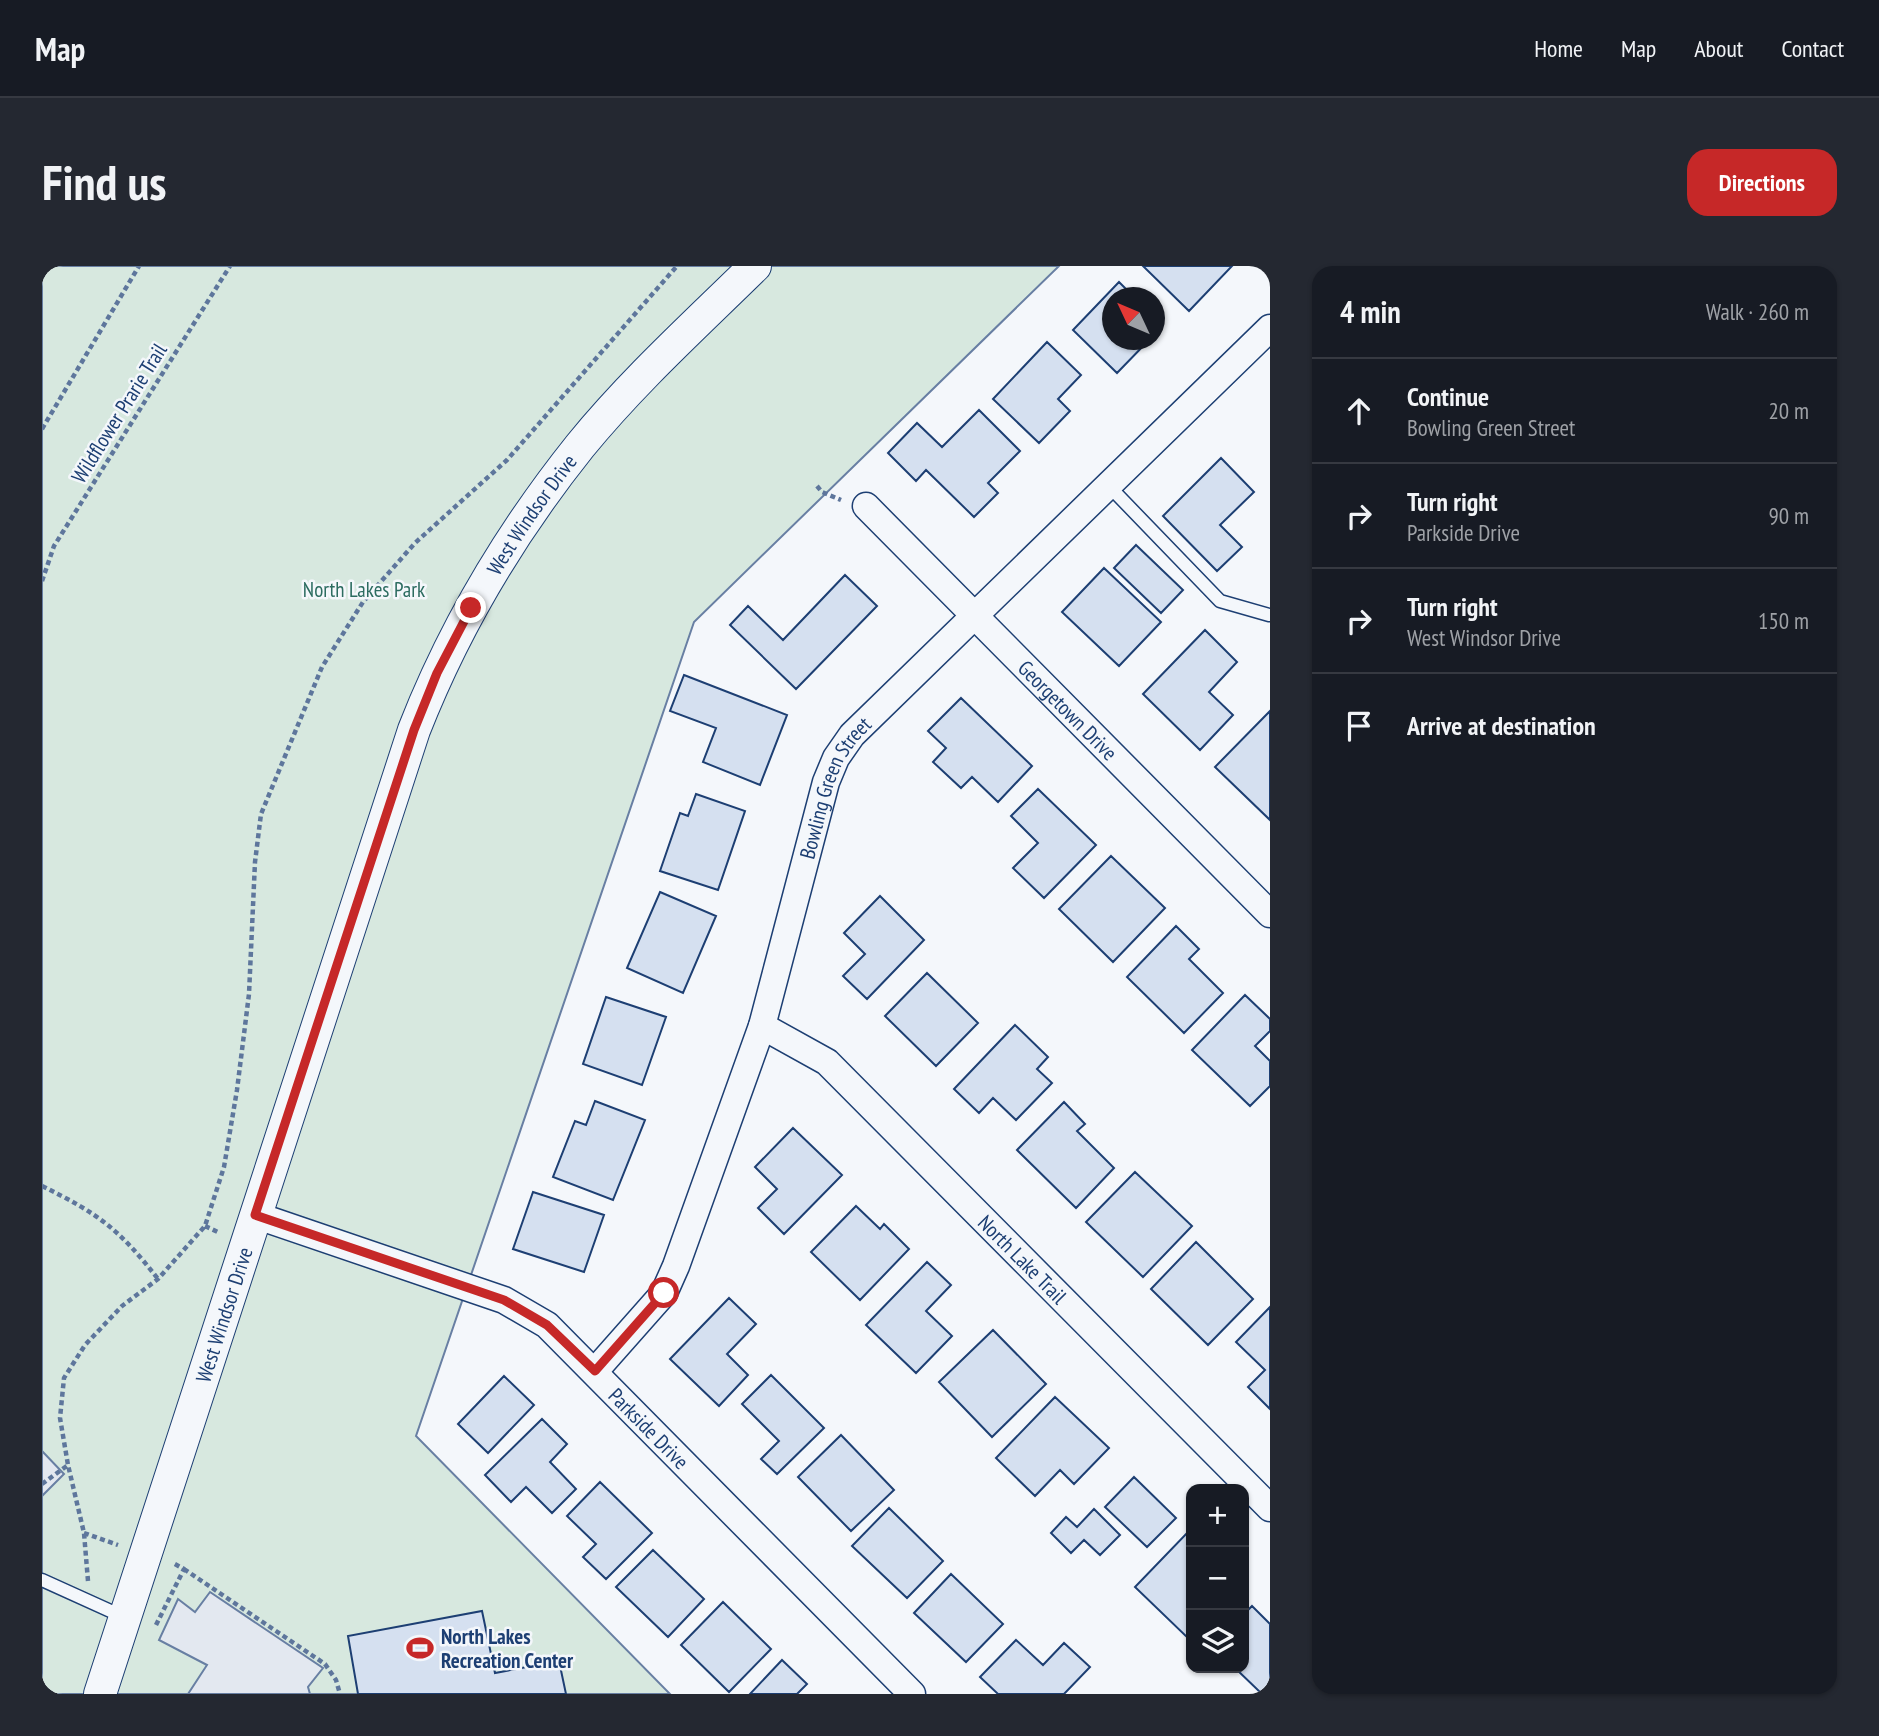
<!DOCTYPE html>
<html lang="en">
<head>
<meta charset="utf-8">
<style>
	:root { --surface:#171b24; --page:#242831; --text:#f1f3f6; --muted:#9ea1a6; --line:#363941; --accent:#c62828 }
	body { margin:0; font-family:"PT Sans Narrow",sans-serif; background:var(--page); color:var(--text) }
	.controls { position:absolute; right:21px; bottom:21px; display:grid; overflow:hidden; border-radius:14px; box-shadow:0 2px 5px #0004 }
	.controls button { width:63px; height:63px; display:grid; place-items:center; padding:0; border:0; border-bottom:2px solid var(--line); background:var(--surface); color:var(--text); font:35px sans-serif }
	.compass { position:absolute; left:1060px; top:21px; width:63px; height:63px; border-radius:50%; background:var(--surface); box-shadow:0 2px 5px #0004; rotate:314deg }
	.stop { position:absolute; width:21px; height:21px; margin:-16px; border:5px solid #c62828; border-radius:50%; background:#fff }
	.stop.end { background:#c62828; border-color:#fff; box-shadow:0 2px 7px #0008 }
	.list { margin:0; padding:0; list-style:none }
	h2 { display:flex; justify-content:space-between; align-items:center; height:91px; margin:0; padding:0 28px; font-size:30px }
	h2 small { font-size:23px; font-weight:400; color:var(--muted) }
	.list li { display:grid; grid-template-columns:46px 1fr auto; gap:21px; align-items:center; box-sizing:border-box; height:105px; padding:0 28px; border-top:2px solid var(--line) }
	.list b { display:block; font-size:26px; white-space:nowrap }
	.list p { margin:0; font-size:23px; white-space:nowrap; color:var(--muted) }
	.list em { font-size:23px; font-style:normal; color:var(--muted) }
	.icon { flex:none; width:38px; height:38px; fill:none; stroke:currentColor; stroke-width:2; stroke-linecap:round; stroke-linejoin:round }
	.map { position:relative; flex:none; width:1228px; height:1428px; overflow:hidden; border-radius:21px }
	header { display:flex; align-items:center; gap:42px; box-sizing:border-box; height:98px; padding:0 35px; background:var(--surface); border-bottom:2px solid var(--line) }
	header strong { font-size:33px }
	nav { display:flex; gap:38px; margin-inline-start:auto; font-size:24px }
	.intro { display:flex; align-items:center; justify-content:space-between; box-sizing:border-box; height:168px; padding:0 42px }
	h1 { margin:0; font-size:49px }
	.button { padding:18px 32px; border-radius:21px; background:var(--accent); color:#fff; font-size:24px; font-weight:700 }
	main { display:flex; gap:42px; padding:0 42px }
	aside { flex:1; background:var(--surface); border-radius:21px; box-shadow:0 2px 5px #0004 }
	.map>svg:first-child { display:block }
	.green { fill:#d7e8df; stroke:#687fa3; stroke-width:2 }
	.parking { fill:#e3e8f0; stroke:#687fa3; stroke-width:2 }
	.building { fill:#d5e0f0; stroke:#1d3f73; stroke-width:2 }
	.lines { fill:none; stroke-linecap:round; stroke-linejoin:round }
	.service-casing { stroke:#1d3f73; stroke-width:15 }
	.minor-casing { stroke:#1d3f73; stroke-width:29 }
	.tertiary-casing { stroke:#1d3f73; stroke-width:34 }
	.path { stroke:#5e769c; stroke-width:4.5; stroke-dasharray:5 3.5; stroke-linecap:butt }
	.service { stroke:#f4f7fb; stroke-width:12 }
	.minor { stroke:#f4f7fb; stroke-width:26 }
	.tertiary { stroke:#f4f7fb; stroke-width:32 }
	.route { stroke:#c62828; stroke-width:9 }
	.labels { text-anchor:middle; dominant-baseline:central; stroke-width:5; stroke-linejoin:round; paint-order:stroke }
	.street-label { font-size:21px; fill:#1d3f73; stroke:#f4f7fb }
	.park-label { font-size:21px; fill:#2c6c60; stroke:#f4f7fb }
	.poi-label { font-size:21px; font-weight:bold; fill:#1d3f73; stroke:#f4f7fb; text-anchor:start }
</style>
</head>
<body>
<header>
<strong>Map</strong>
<nav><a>Home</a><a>Map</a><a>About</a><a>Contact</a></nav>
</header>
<div class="intro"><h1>Find us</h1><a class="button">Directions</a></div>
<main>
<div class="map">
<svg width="1228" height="1428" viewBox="0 0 1228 1428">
	<rect width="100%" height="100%" fill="#f4f7fb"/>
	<path class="green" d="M 0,0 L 1017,0 L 652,356 L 374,1170 L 628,1428 L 0,1428 Z"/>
	<path class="parking" d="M 0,1185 L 22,1208 L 0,1230 Z
		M 168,1326 L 281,1402 L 266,1421 L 268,1428 L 146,1428 L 165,1399 L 117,1374 L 136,1333 L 153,1346 Z"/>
	<path class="building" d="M 1101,0 L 1190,0 L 1147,45 Z
		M 1077,16 L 1093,32 L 1070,32 L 1070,74 L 1107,74 L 1075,107 L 1031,64 Z
		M 1005,76 L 1039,109 L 1016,133 L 1028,145 L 997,177 L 951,133 Z
		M 937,144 L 978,185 L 946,217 L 956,227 L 932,251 L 884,204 L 874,215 L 846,187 L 875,157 L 900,181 Z
		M 1179,192 L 1212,226 L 1178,259 L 1200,281 L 1175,305 L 1121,250 Z
		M 1094,279 L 1141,324 L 1119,347 L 1072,302 Z
		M 1062,302 L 1119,356 L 1077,400 L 1020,346 Z
		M 803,309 L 835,340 L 754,423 L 688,359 L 706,340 L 741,374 Z
		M 1163,364 L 1195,396 L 1167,426 L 1191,449 L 1158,484 L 1101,428 Z
		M 642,409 L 745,449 L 718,519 L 661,496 L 674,462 L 628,445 Z
		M 919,432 L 990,500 L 956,536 L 930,511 L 919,522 L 891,496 L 904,482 L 886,465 Z
		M 1228,445 L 1228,554 L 1173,501 Z
		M 996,523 L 1054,579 L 1002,632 L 971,602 L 996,577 L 969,550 Z
		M 654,528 L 703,545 L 676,624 L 618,605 L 638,547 L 646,550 Z
		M 1069,590 L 1123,642 L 1071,696 L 1017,643 Z
		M 618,626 L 674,650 L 641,727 L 585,702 Z
		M 838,630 L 882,674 L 825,733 L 801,710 L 823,688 L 802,667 Z
		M 1134,660 L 1157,683 L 1147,693 L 1181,727 L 1142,767 L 1085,711 Z
		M 885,707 L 936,757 L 894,800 L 843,750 Z
		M 1203,729 L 1228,753 L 1228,765 L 1213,780 L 1228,795 L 1228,820 L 1208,840 L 1150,784 Z
		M 564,731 L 624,751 L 600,819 L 541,798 Z
		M 973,759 L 1006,791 L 995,803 L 1010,817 L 974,854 L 951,832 L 937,847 L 912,823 Z
		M 553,835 L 603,854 L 571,934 L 511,911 L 533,855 L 544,859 Z
		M 1022,836 L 1043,858 L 1035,865 L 1072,902 L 1034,942 L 975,884 Z
		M 751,862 L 800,909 L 742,968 L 716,942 L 735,923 L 713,901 Z
		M 1093,906 L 1150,960 L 1101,1011 L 1044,956 Z
		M 491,926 L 562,949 L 542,1006 L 471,983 Z
		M 814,940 L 838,963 L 842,958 L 867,983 L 818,1034 L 769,986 Z
		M 1154,976 L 1211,1033 L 1166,1079 L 1109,1023 Z
		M 885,996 L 909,1019 L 884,1045 L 910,1070 L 874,1107 L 824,1059 Z
		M 687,1032 L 714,1058 L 685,1088 L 706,1109 L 677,1140 L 628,1093 Z
		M 1228,1041 L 1228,1143 L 1206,1121 L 1223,1104 L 1194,1076 Z
		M 951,1064 L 1004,1118 L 950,1171 L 897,1116 Z
		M 729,1109 L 782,1162 L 735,1208 L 719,1193 L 737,1175 L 700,1138 Z
		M 462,1110 L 492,1139 L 446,1187 L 416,1158 Z
		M 1013,1131 L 1067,1182 L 1032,1218 L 1018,1204 L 993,1230 L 954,1192 Z
		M 500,1153 L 525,1178 L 508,1196 L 534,1223 L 510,1247 L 484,1221 L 469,1236 L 443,1209 Z
		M 799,1169 L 852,1224 L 809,1265 L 756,1211 Z
		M 1092,1211 L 1134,1252 L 1105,1281 L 1063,1241 Z
		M 558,1216 L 610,1267 L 564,1313 L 541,1291 L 554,1278 L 525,1250 Z
		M 847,1242 L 901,1295 L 865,1332 L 810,1280 Z
		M 1052,1243 L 1078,1269 L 1058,1289 L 1042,1274 L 1029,1287 L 1009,1267 L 1024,1251 L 1035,1261 Z
		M 1146,1266 L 1149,1270 L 1149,1375 L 1093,1321 Z
		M 611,1284 L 662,1333 L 626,1371 L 574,1321 Z
		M 909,1308 L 961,1358 L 924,1396 L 872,1347 Z
		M 681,1336 L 729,1383 L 687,1426 L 639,1379 Z
		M 1210,1340 L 1228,1358 L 1228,1428 L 1220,1428 L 1193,1402 L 1202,1402 L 1202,1348 Z
		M 440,1345 L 453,1407 L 517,1395 L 524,1428 L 316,1428 L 306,1370 Z
		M 974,1374 L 1001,1399 L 1022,1377 L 1048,1401 L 1022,1428 L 956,1428 L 938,1411 Z
		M 740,1394 L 765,1418 L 755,1428 L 708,1428 Z"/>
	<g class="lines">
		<defs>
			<path id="service" d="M 1066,219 L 1178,335 L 1227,349
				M 0,1314 L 84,1352"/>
			<g id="minor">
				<path id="s1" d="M 824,240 L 1228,648"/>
				<path id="s2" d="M 720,760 L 785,796 L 1228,1242"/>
				<path id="s3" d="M 213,949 L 462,1034 L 505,1059 L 870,1428"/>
				<path id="s4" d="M 553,1105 L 622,1027 L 634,1000 L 720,760 L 784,516 L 794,492 L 810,469 L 1228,62"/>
			</g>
			<g id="tertiary">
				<path id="s5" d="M 58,1428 L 372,464 C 412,362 470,265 538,180 C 591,115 654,58 713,0"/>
			</g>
		</defs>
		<use href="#service" class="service-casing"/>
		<use href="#minor" class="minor-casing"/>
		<use href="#tertiary" class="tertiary-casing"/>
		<path class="path" d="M 0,163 L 97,0
			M 775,220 L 780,226 L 799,234
			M 0,315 L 12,280 L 188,0
			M 0,920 C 57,948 77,963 116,1013
			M 163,960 L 178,967
			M 0,1218 L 26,1199
			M 42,1267 L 76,1279
			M 142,1303 L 283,1398 L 294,1414 L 298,1428
			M 46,1315 L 42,1267 L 26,1199 L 18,1152 L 22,1112 L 43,1079 L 80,1040 L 116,1013 L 163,960 L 182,901 L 195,824 L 207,728 L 213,596 L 219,548 L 280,401 L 321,336 L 373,277 L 465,194 L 635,0
			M 114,1359 L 142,1303 L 131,1297"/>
		<use href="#service" class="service"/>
		<use href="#minor" class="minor"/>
		<use href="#tertiary" class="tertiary"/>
	</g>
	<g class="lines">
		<path class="route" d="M 429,342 L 395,407 L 372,464 L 213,949 L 462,1034 L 505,1059 L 553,1105 L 622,1027"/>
	</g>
	<defs>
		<symbol id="stadium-bare" viewBox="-9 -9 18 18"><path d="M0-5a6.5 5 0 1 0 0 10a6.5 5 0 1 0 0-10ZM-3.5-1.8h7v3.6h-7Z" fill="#c62828" stroke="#f4f7fb" stroke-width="2.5" paint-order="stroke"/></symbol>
	</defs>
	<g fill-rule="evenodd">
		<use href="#stadium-bare" x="359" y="1363" width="38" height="38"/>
	</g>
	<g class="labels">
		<g class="street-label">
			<text transform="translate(77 147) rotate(-58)">Wildflower Prarie Trail</text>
			<text stroke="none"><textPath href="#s5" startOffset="1260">West Windsor Drive</textPath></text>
			<text stroke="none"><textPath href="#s1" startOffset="287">Georgetown Drive</textPath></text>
			<text stroke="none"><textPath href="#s4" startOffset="639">Bowling Green Street</textPath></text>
			<text stroke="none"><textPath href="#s2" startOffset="352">North Lake Trail</textPath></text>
			<text stroke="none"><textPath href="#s5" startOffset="399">West Windsor Drive</textPath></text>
			<text stroke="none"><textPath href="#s3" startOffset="458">Parkside Drive</textPath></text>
		</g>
		<g class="park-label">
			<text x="322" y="323">North Lakes Park</text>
		</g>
		<g class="poi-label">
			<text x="399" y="1370">North Lakes<tspan x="399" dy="24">Recreation Center</tspan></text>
		</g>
	</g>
</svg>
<div class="controls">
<button>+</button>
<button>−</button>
<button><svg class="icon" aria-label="layers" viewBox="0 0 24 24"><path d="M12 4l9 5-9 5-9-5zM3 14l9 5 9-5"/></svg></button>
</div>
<svg class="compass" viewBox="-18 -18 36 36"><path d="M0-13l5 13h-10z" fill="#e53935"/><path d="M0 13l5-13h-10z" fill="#9ea1a6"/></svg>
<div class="stop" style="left:622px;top:1027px"></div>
<div class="stop end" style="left:429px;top:342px"></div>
</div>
<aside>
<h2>4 min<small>Walk · 260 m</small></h2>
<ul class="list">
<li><svg class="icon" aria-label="ahead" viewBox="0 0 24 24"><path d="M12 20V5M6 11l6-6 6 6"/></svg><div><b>Continue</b><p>Bowling Green Street</p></div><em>20 m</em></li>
<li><svg class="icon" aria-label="right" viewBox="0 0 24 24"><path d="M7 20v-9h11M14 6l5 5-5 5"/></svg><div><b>Turn right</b><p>Parkside Drive</p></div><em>90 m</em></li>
<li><svg class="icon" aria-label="right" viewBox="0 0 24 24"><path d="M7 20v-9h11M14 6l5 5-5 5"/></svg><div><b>Turn right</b><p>West Windsor Drive</p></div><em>150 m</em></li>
<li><svg class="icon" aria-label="arrive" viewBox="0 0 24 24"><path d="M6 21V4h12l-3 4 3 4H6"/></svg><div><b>Arrive at destination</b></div></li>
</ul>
</aside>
</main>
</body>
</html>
